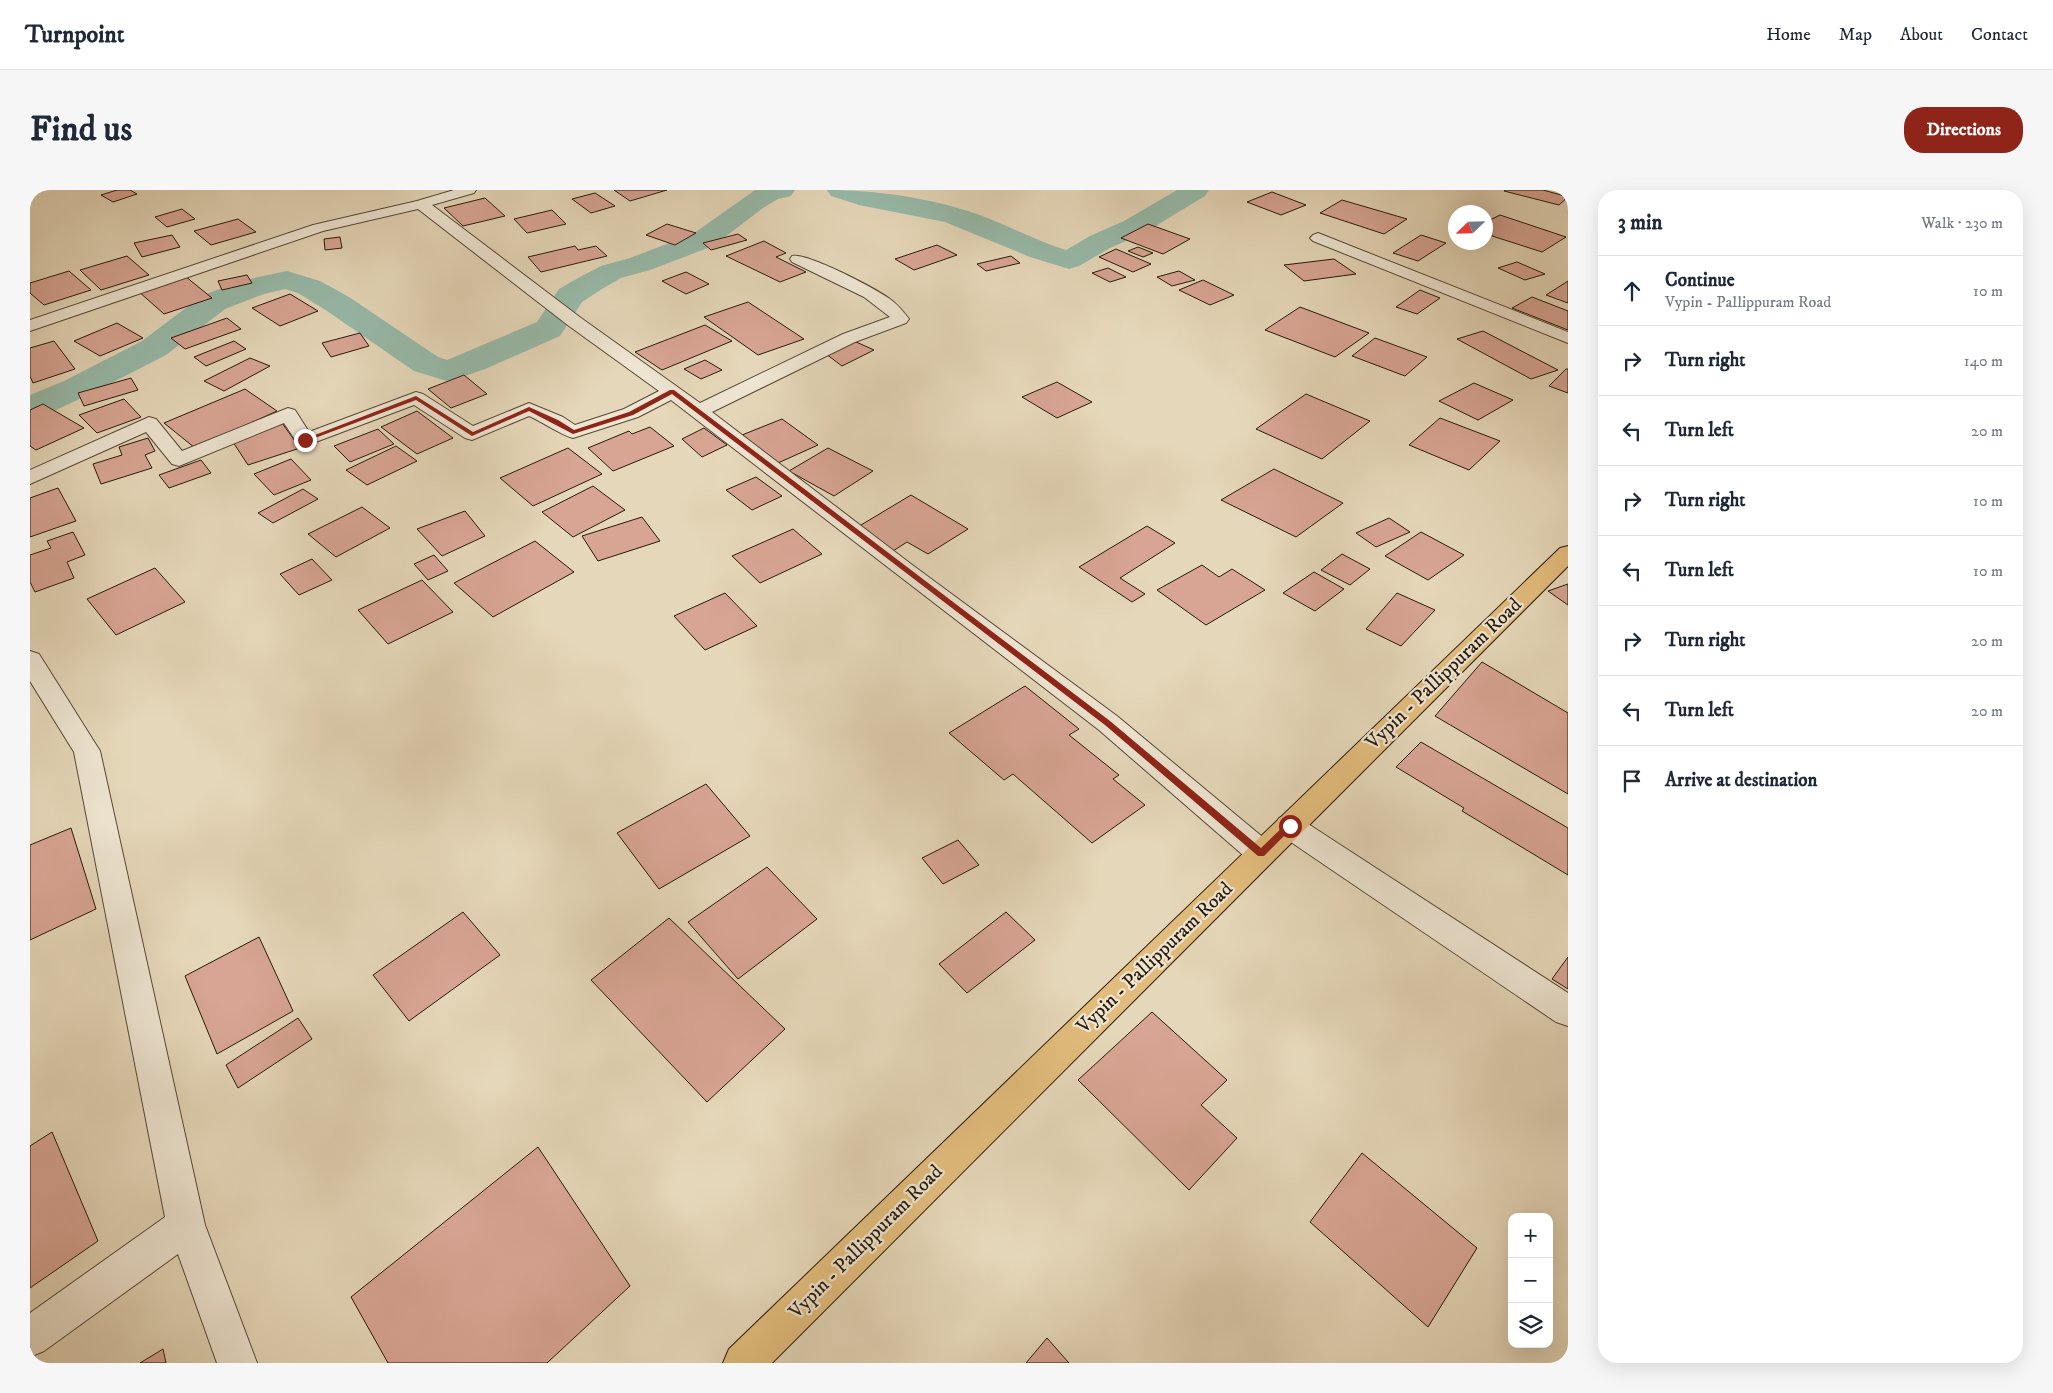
<!DOCTYPE html>
<html lang="en">
<head>
<meta charset="utf-8">
<style>
	:root { --surface:#fff; --page:#f6f6f7; --text:#1f2937; --muted:#747a83; --line:#e0e1e3; --accent:#8f2418 }
	body { margin:0; font-family:"IM FELL DW Pica",serif; background:var(--page); color:var(--text) }
	.controls { position:absolute; right:15px; bottom:15px; display:grid; overflow:hidden; border-radius:10px; box-shadow:0 5px 20px #0002 }
	.controls button { width:45px; height:45px; display:grid; place-items:center; padding:0; border:0; border-bottom:1px solid var(--line); background:var(--surface); color:var(--text); font:25px sans-serif }
	.compass { position:absolute; left:1418px; top:15px; width:45px; height:45px; border-radius:50%; background:var(--surface); box-shadow:0 5px 20px #0002; rotate:247deg }
	.stop { position:absolute; width:15px; height:15px; margin:-11px; border:4px solid #8f2418; border-radius:50%; background:#fff }
	.stop.end { background:#8f2418; border-color:#fff; box-shadow:0 1px 5px #0008 }
	.list { margin:0; padding:0; list-style:none }
	h2 { display:flex; justify-content:space-between; align-items:center; height:65px; margin:0; padding:0 20px; font-size:21px }
	h2 small { font-size:16px; font-weight:400; color:var(--muted) }
	.list li { display:grid; grid-template-columns:32px 1fr auto; gap:15px; align-items:center; box-sizing:border-box; height:70px; padding:0 20px; border-top:1px solid var(--line) }
	.list b { display:block; font-size:19px; white-space:nowrap }
	.list p { margin:0; font-size:16px; white-space:nowrap; color:var(--muted) }
	.list em { font-size:16px; font-style:normal; color:var(--muted) }
	.icon { flex:none; width:28px; height:28px; fill:none; stroke:currentColor; stroke-width:2; stroke-linecap:round; stroke-linejoin:round }
	.map { position:relative; flex:none; width:1538px; height:1173px; overflow:hidden; border-radius:20px }
	header { display:flex; align-items:center; gap:30px; box-sizing:border-box; height:70px; padding:0 25px; background:var(--surface); border-bottom:1px solid var(--line) }
	header strong { font-size:24px }
	nav { display:flex; gap:28px; margin-inline-start:auto; font-size:18px }
	.intro { display:flex; align-items:center; justify-content:space-between; box-sizing:border-box; height:120px; padding:0 30px }
	h1 { margin:0; font-size:35px }
	.button { padding:12px 22px; border-radius:20px; background:var(--accent); color:#fff; font-size:18px; font-weight:700 }
	main { display:flex; gap:30px; padding:0 30px }
	aside { flex:1; background:var(--surface); border-radius:20px; box-shadow:0 5px 20px #0002 }
	.map>svg:first-child { display:block }
	.lines { fill:none; stroke-linecap:round; stroke-linejoin:round }
	.canal { fill:#97baaa; fill-rule:evenodd }
	.building { fill:#d8a594; stroke:#271a0b }
	.minor-casing { stroke:#564936; stroke-width:2 }
	.primary-casing { stroke:#271a0b; stroke-width:2 }
	.minor { fill:#eee5d2; fill-rule:evenodd }
	.primary { fill:#e2bc7c; fill-rule:evenodd }
	.route { fill:#8f2418 }
	.labels { text-anchor:middle; dominant-baseline:central; stroke-width:4.5; stroke-linejoin:round; paint-order:stroke }
	.street-label { font-size:20px; fill:#271a0b; stroke:#eee5d2 }
</style>
</head>
<body>
<header>
<strong>Turnpoint</strong>
<nav><a>Home</a><a>Map</a><a>About</a><a>Contact</a></nav>
</header>
<div class="intro"><h1>Find us</h1><a class="button">Directions</a></div>
<main>
<div class="map">
<svg width="1538" height="1173" viewBox="0 0 1538 1173">
	<rect width="100%" height="100%" fill="#e5d7b9"/>
	<filter id="stains"><feTurbulence type="fractalNoise" baseFrequency=".004" numOctaves="4"/><feColorMatrix values="0 0 0 0 .2 0 0 0 0 .09 0 0 0 0 .02 0 0 0 .5 -.17"/></filter>
	<radialGradient id="worn" r=".72"><stop offset=".6" stop-color="#630" stop-opacity="0"/><stop offset="1" stop-color="#630" stop-opacity=".3"/></radialGradient>
	<g class="lines">
		<path class="canal" d="M 725,0 L 765,0 L 761,6 L 748,9 L 733,18 L 683,56 L 620,80 L 591,88 L 572,99 L 552,112 L 530,146 L 455,179 L 429,188 L 417,191 L 384,181 L 297,121 L 268,103 L 255,99 L 234,104 L 195,119 L 136,165 L 58,205 L 13,226 L 0,229 L 0,205 L 34,191 L 112,151 L 173,105 L 215,90 L 257,81 L 290,91 L 319,107 L 408,167 L 417,170 L 507,132 L 529,99 L 550,87 L 571,76 L 600,68 L 663,44 Z
			M 797,0 C 845,0 901,8 947,24 C 977,35 1005,50 1036,60 L 1060,46 L 1094,31 L 1147,0 L 1179,0 L 1175,6 L 1114,43 L 1080,58 L 1049,76 L 1039,79 L 1000,67 L 915,32 L 829,15 L 801,6 Z"/>
	</g>
	<path class="building" d="M 87,0 L 100,0 L 107,4 L 83,12 L 71,5 Z
		M 584,0 L 637,0 L 600,11 Z
		M 1476,0 L 1513,0 L 1538,7 L 1529,15 L 1474,1 Z
		M 1242,2 L 1276,15 L 1251,25 L 1217,12 Z
		M 565,3 L 585,16 L 561,23 L 542,9 Z
		M 455,8 L 475,26 L 433,36 L 414,18 Z
		M 1312,10 L 1377,29 L 1354,44 L 1290,23 Z
		M 152,19 L 165,29 L 137,37 L 125,27 Z
		M 522,20 L 536,34 L 497,43 L 484,29 Z
		M 1470,25 L 1536,47 L 1512,62 L 1456,44 L 1456,32 Z
		M 208,29 L 226,42 L 181,55 L 164,41 Z
		M 637,34 L 666,43 L 645,55 L 616,45 Z
		M 1118,34 L 1160,49 L 1133,64 L 1091,48 Z
		M 708,44 L 717,50 L 681,60 L 673,53 Z
		M 142,45 L 150,57 L 112,67 L 104,53 Z
		M 1391,45 L 1416,53 L 1388,71 L 1363,63 Z
		M 310,47 L 312,58 L 295,60 L 294,49 Z
		M 734,51 L 756,63 L 746,67 L 776,82 L 750,92 L 696,66 Z
		M 907,55 L 927,65 L 884,80 L 865,69 Z
		M 545,56 L 548,60 L 566,56 L 577,66 L 511,82 L 498,67 Z
		M 1108,57 L 1123,63 L 1113,67 L 1098,61 Z
		M 1086,59 L 1121,74 L 1103,82 L 1069,67 Z
		M 97,66 L 119,85 L 71,100 L 50,80 Z
		M 981,66 L 990,73 L 956,81 L 947,74 Z
		M 1304,69 L 1326,84 L 1274,91 L 1254,75 Z
		M 1487,72 L 1515,84 L 1495,90 L 1468,78 Z
		M 1078,78 L 1096,87 L 1080,92 L 1062,83 Z
		M 39,81 L 61,100 L 14,115 L 0,103 L 0,93 Z
		M 1149,81 L 1165,90 L 1142,96 L 1127,87 Z
		M 656,82 L 679,94 L 656,104 L 632,91 Z
		M 217,85 L 222,93 L 192,100 L 188,91 Z
		M 155,86 L 182,108 L 134,124 L 108,101 Z
		M 1173,90 L 1204,105 L 1180,115 L 1149,100 Z
		M 1538,91 L 1538,113 L 1516,105 Z
		M 1390,100 L 1410,108 L 1387,124 L 1366,117 Z
		M 260,104 L 288,121 L 250,136 L 222,118 Z
		M 1502,107 L 1538,121 L 1538,140 L 1482,118 Z
		M 718,112 L 774,149 L 728,165 L 674,127 Z
		M 1270,117 L 1339,143 L 1305,167 L 1235,140 Z
		M 197,128 L 211,139 L 155,159 L 141,148 Z
		M 87,133 L 113,148 L 70,166 L 44,151 Z
		M 675,135 L 702,151 L 632,180 L 605,162 Z
		M 1453,141 L 1528,180 L 1501,189 L 1427,149 Z
		M 330,143 L 339,156 L 301,167 L 292,153 Z
		M 1345,148 L 1397,167 L 1375,186 L 1322,166 Z
		M 24,151 L 45,179 L 3,193 L 0,186 L 0,158 Z
		M 204,151 L 216,159 L 176,176 L 164,167 Z
		M 824,151 L 844,160 L 812,176 L 796,164 Z
		M 220,168 L 240,176 L 194,201 L 174,191 Z
		M 675,170 L 692,180 L 671,189 L 654,179 Z
		M 1536,179 L 1538,179 L 1538,203 L 1519,196 Z
		M 434,185 L 457,204 L 421,218 L 398,199 Z
		M 101,188 L 108,200 L 54,216 L 48,203 Z
		M 1027,192 L 1062,212 L 1027,228 L 992,207 Z
		M 1444,193 L 1483,210 L 1448,230 L 1409,211 Z
		M 215,199 L 247,221 L 165,258 L 134,233 Z
		M 1276,204 L 1340,231 L 1292,269 L 1226,239 Z
		M 94,209 L 111,227 L 67,243 L 49,225 Z
		M 13,214 L 54,238 L 6,260 L 0,256 L 0,220 Z
		M 387,221 L 423,248 L 387,264 L 351,237 Z
		M 1410,228 L 1470,251 L 1439,280 L 1379,255 Z
		M 752,229 L 788,255 L 748,273 L 712,245 Z
		M 252,233 L 270,258 L 218,275 L 201,249 Z
		M 620,237 L 644,256 L 583,281 L 558,258 L 599,241 L 602,244 Z
		M 674,238 L 697,255 L 672,267 L 652,249 Z
		M 348,239 L 364,254 L 320,272 L 304,256 Z
		M 118,248 L 125,261 L 115,265 L 122,278 L 71,294 L 63,274 L 92,265 L 89,257 Z
		M 366,256 L 387,271 L 337,295 L 316,280 Z
		M 538,258 L 572,284 L 503,316 L 470,288 Z
		M 798,258 L 843,281 L 804,306 L 759,281 Z
		M 261,269 L 281,290 L 244,305 L 224,284 Z
		M 171,270 L 181,283 L 139,298 L 129,285 Z
		M 1244,279 L 1313,313 L 1266,347 L 1191,310 Z
		M 726,287 L 752,306 L 722,320 L 696,300 Z
		M 563,296 L 595,320 L 543,347 L 512,322 Z
		M 28,298 L 46,331 L 0,347 L 0,308 Z
		M 273,299 L 288,309 L 243,333 L 228,323 Z
		M 881,305 L 938,339 L 898,364 L 877,352 L 863,361 L 826,338 Z
		M 332,317 L 360,338 L 306,367 L 278,344 Z
		M 435,321 L 455,346 L 412,366 L 387,339 Z
		M 612,327 L 630,351 L 568,371 L 552,346 Z
		M 1359,328 L 1380,342 L 1346,357 L 1326,343 Z
		M 1117,336 L 1145,353 L 1090,388 L 1115,404 L 1102,412 L 1049,377 Z
		M 763,339 L 792,364 L 730,393 L 702,366 Z
		M 43,342 L 55,365 L 37,372 L 44,388 L 5,402 L 0,392 L 0,365 L 21,358 L 17,351 Z
		M 1391,342 L 1434,365 L 1398,390 L 1355,366 Z
		M 505,351 L 544,382 L 463,427 L 424,393 Z
		M 1312,364 L 1340,379 L 1320,395 L 1291,380 Z
		M 404,365 L 418,381 L 398,390 L 384,374 Z
		M 282,369 L 302,390 L 269,405 L 250,384 Z
		M 1172,375 L 1189,387 L 1202,379 L 1235,400 L 1176,435 L 1127,400 Z
		M 125,378 L 155,412 L 86,445 L 57,409 Z
		M 1284,382 L 1314,399 L 1285,421 L 1253,403 Z
		M 392,390 L 423,422 L 358,454 L 328,420 Z
		M 1538,394 L 1538,415 L 1518,401 Z
		M 695,403 L 727,436 L 675,460 L 644,426 Z
		M 1367,403 L 1405,420 L 1371,456 L 1336,439 Z
		M 1452,472 L 1538,523 L 1538,604 L 1405,526 Z
		M 995,496 L 1049,539 L 1039,545 L 1089,585 L 1083,589 L 1115,615 L 1062,653 L 983,584 L 974,590 L 919,543 Z
		M 1391,552 L 1538,638 L 1538,685 L 1432,621 L 1434,618 L 1366,577 Z
		M 676,594 L 720,646 L 629,699 L 587,643 Z
		M 41,638 L 66,719 L 0,750 L 0,655 Z
		M 928,650 L 949,675 L 913,694 L 892,668 Z
		M 737,677 L 787,729 L 708,789 L 658,732 Z
		M 433,722 L 470,765 L 379,831 L 343,785 Z
		M 976,722 L 1005,750 L 937,803 L 909,774 Z
		M 639,728 L 755,839 L 677,912 L 561,790 Z
		M 229,747 L 263,821 L 187,864 L 155,786 Z
		M 1538,767 L 1538,799 L 1522,789 Z
		M 1122,822 L 1197,890 L 1171,915 L 1207,948 L 1159,1000 L 1048,890 Z
		M 268,828 L 282,849 L 208,898 L 196,875 Z
		M 22,942 L 68,1051 L 0,1098 L 0,956 Z
		M 508,957 L 600,1096 L 517,1173 L 358,1173 L 321,1107 Z
		M 1332,963 L 1447,1058 L 1398,1137 L 1280,1032 Z
		M 1017,1148 L 1039,1173 L 996,1173 Z
		M 133,1159 L 136,1173 L 110,1173 Z"/>
	<g class="lines">
		<defs>
			<path id="minor" d="M 424,0 L 446,0 L 444,3 L 402,15 L 551,128 L 670,213 L 813,144 L 860,127 L 834,107 L 762,72 L 760,69 L 762,66 C 777,62 846,99 860,109 C 868,115 873,121 879,129 L 876,133 L 825,152 L 682,222 L 881,374 L 1087,526 L 1241,654 L 1246,663 L 1241,672 L 1231,675 L 1221,672 L 1069,540 L 641,210 L 608,227 L 543,248 C 529,244 513,232 499,226 L 442,250 L 435,248 L 384,215 L 275,256 L 268,254 L 254,233 L 149,276 L 142,274 L 116,242 L 0,294 L 0,280 L 119,227 L 126,229 L 152,261 L 258,218 L 265,220 L 279,242 L 386,202 L 393,204 L 443,236 L 499,213 L 533,227 L 545,235 L 594,219 L 629,201 L 539,136 L 388,19 L 293,41 L 0,141 L 0,130 L 283,35 L 387,11 Z
				M 1288,43 L 1538,142 L 1538,153 L 1283,51 L 1280,48 L 1283,45 Z
				M 0,461 L 9,464 L 70,561 L 175,1035 L 227,1173 L 187,1173 L 148,1064 L 14,1161 L 0,1167 L 0,1123 L 135,1027 L 44,562 L 0,491 Z
				M 1259,624 L 1269,628 L 1538,803 L 1538,836 L 1526,832 L 1249,644 L 1245,636 L 1249,628 Z"/>
			<path id="primary" d="M 1538,356 L 1538,376 L 742,1173 L 693,1173 L 699,1159 L 1530,358 Z"/>
		</defs>
		<use href="#minor" class="minor-casing"/>
		<use href="#primary" class="primary-casing"/>
		<use href="#minor" class="minor"/>
		<use href="#primary" class="primary"/>
	</g>
	<path class="route" d="M 640,200 L 644,200 L 1080,531 L 1231,658 L 1257,633 L 1262,633 L 1262,638 L 1234,666 L 1228,666 L 1075,535 L 642,204 L 603,225 L 543,244 L 499,221 L 442,246 L 386,210 L 277,251 L 272,250 L 386,206 L 443,242 L 499,217 L 528,230 L 544,240 L 599,222 Z"/>
	<g class="labels">
		<g class="street-label">
			<text transform="translate(1414 484) rotate(-44)">Vypin - Pallippuram Road</text>
			<text transform="translate(1125 768) rotate(-44)">Vypin - Pallippuram Road</text>
			<text transform="translate(836 1052) rotate(-45)">Vypin - Pallippuram Road</text>
		</g>
	</g>
	<rect width="100%" height="100%" filter="url(#stains)"/>
	<rect width="100%" height="100%" fill="url(#worn)"/>
</svg>
<div class="controls">
<button>+</button>
<button>−</button>
<button><svg class="icon" aria-label="layers" viewBox="0 0 24 24"><path d="M12 4l9 5-9 5-9-5zM3 14l9 5 9-5"/></svg></button>
</div>
<svg class="compass" viewBox="-18 -18 36 36"><path d="M0-13l5 13h-10z" fill="#e53935"/><path d="M0 13l5-13h-10z" fill="#747a83"/></svg>
<div class="stop" style="left:1260px;top:636px"></div>
<div class="stop end" style="left:275px;top:250px"></div>
</div>
<aside>
<h2>3 min<small>Walk · 230 m</small></h2>
<ul class="list">
<li><svg class="icon" aria-label="ahead" viewBox="0 0 24 24"><path d="M12 20V5M6 11l6-6 6 6"/></svg><div><b>Continue</b><p>Vypin - Pallippuram Road</p></div><em>10 m</em></li>
<li><svg class="icon" aria-label="right" viewBox="0 0 24 24"><path d="M7 20v-9h11M14 6l5 5-5 5"/></svg><div><b>Turn right</b></div><em>140 m</em></li>
<li><svg class="icon" aria-label="left" viewBox="0 0 24 24"><path d="M17 20v-9H6M10 6l-5 5 5 5"/></svg><div><b>Turn left</b></div><em>20 m</em></li>
<li><svg class="icon" aria-label="right" viewBox="0 0 24 24"><path d="M7 20v-9h11M14 6l5 5-5 5"/></svg><div><b>Turn right</b></div><em>10 m</em></li>
<li><svg class="icon" aria-label="left" viewBox="0 0 24 24"><path d="M17 20v-9H6M10 6l-5 5 5 5"/></svg><div><b>Turn left</b></div><em>10 m</em></li>
<li><svg class="icon" aria-label="right" viewBox="0 0 24 24"><path d="M7 20v-9h11M14 6l5 5-5 5"/></svg><div><b>Turn right</b></div><em>20 m</em></li>
<li><svg class="icon" aria-label="left" viewBox="0 0 24 24"><path d="M17 20v-9H6M10 6l-5 5 5 5"/></svg><div><b>Turn left</b></div><em>20 m</em></li>
<li><svg class="icon" aria-label="arrive" viewBox="0 0 24 24"><path d="M6 21V4h12l-3 4 3 4H6"/></svg><div><b>Arrive at destination</b></div></li>
</ul>
</aside>
</main>
</body>
</html>
